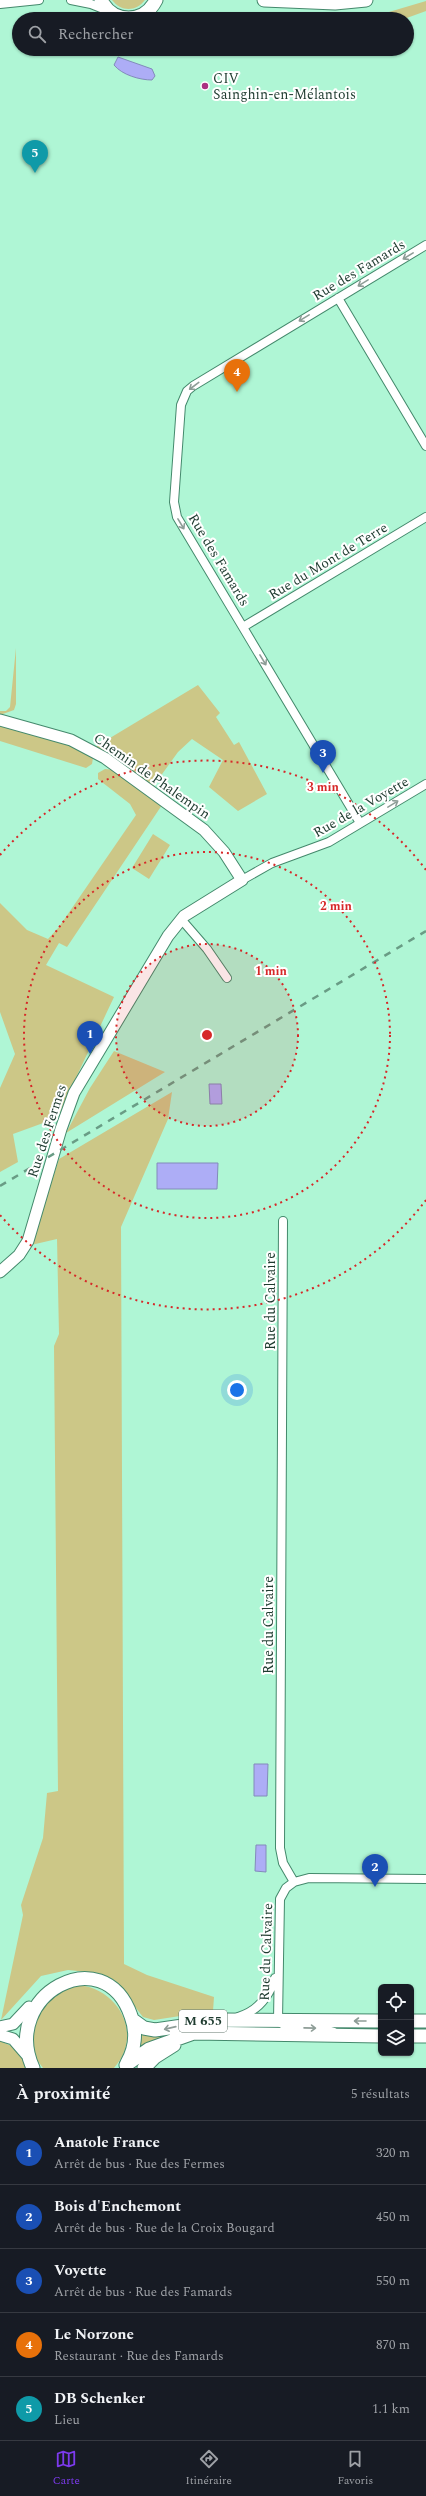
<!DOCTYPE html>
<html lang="fr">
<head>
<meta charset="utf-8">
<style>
	:root { --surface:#171b24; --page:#20242c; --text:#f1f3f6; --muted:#9ea1a6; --line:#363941; --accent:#7c3aed }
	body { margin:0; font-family:Spectral,serif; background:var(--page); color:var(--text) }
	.controls { position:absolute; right:12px; bottom:12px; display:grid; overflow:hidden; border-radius:6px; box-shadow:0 1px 3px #0004 }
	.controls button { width:36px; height:36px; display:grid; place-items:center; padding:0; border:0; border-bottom:1px solid var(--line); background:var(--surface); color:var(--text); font:20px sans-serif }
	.you { position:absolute; left:237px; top:1390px; width:14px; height:14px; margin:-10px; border:3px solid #fff; border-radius:50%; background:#1a73e8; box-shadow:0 0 0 6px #1a73e833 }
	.badge { display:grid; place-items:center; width:26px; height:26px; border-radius:50%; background:var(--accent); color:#fff; font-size:13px; font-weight:700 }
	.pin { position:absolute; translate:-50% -33px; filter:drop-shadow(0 1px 2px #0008) }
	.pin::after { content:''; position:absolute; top:21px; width:14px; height:12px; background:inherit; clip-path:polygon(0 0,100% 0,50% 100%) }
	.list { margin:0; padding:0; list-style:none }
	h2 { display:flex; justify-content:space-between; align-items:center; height:52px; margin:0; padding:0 16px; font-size:17px }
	h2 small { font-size:13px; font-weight:400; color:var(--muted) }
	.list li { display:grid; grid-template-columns:26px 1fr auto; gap:12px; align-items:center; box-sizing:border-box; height:64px; padding:0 16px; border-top:1px solid var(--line) }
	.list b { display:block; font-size:15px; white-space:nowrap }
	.list p { margin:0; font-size:13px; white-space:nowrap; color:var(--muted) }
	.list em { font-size:13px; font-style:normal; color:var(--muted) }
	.icon { flex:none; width:22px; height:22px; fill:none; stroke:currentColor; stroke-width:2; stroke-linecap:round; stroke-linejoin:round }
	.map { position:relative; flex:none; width:426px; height:2068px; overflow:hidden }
	.search { position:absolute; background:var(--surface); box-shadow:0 1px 3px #0004; left:12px; right:12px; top:12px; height:44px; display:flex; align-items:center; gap:10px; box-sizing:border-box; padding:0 14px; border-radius:22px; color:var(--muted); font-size:15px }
	.sheet { height:372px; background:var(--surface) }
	nav { display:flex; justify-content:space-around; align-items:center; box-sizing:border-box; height:56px; border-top:1px solid var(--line); background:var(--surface); font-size:11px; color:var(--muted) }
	nav a { display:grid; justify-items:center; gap:2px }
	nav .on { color:var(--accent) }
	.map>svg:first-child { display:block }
	.green { fill:#ccc787 }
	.water { fill:#adadf6; stroke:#828bba }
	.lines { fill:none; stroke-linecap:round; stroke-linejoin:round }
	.street-casing { stroke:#44896c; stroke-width:10 }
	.secondary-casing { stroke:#44896c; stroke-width:13 }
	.primary-casing { stroke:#44896c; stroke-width:15 }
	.street { stroke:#fff; stroke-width:8 }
	.secondary { stroke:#fff; stroke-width:11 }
	.primary { stroke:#fff; stroke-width:13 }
	.rail { stroke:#699c85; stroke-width:2.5; stroke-dasharray:7 7; stroke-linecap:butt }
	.oneway { stroke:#8e9d97 }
	.ring { fill:none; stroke:#d62828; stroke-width:2; stroke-dasharray:2 4 }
	.poi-dot { fill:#ab2f81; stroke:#fff; stroke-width:1.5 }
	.labels { text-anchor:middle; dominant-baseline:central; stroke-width:4; stroke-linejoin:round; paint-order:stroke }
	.shield { fill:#fff; stroke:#62766d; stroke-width:1 }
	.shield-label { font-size:13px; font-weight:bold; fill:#1e3b2f }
	.poi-label { font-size:14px; fill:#1e3b2f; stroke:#fff; text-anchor:start }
	.street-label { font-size:14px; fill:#1e3b2f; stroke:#fff }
	.centre { fill:#d62828; stroke:#fff; stroke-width:2 }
	.ring-label { font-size:12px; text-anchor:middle; font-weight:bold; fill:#d62828; stroke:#fff; stroke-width:4; stroke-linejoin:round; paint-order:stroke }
</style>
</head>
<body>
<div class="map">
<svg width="426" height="2068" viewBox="0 0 426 2068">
	<rect width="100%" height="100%" fill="#aff6d5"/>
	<path class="green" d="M 112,0 L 145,0 C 136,12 121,12 112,0 Z
		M 426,1 L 426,11 L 404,19 L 374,19 L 372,17 Z
		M 16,648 L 16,704 L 14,710 L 0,715 L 0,711 L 6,711 L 10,707 Z
		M 198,685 L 220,713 L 216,717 L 234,745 L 239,742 L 267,794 L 238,811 L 209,787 L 223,760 L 192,739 L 178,752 L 152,788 L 95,747 Z
		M 0,722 L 61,740 L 93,758 L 92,764 L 86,768 L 0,741 Z
		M 105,769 L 115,770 L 162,805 L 67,947 L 59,943 L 46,965 L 114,997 L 57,1118 L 13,1134 L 18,1162 L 0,1172 L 0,1088 L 15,1054 L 0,1012 L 0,903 L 27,930 L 48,939 L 59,927 L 136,815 L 130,804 L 98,779 L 98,773 Z
		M 153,834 L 170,845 L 149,879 L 132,868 Z
		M 114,1051 L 165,1072 L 66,1133 L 90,1088 Z
		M 172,1092 L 168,1119 L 121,1227 L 124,1964 L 147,1975 L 214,1997 L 213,2011 L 154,2020 L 143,2017 L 114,1980 L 98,1973 L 68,1970 L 41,1976 L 1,2020 L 23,1915 L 21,1905 L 43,1838 L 47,1793 L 58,1791 L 54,1346 L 59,1334 L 57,1239 L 31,1245 L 59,1159 Z
		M 74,1985 C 117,1985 145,2034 114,2068 L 43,2068 L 37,2060 L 30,2031 L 46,1997 Z
		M 196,2026 L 139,2047 L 140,2032 Z
		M 0,2041 L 16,2048 L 28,2068 L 0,2068 Z"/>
	<path class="water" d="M 118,57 L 152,69 L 155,76 L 152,80 C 140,80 122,75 114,65 Z
		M 209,1084 L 221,1084 L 222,1104 L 210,1104 Z
		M 157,1163 L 218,1163 L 217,1189 L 157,1189 Z
		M 254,1764 L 268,1764 L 267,1796 L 254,1796 Z
		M 256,1845 L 266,1845 L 266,1872 L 255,1871 Z"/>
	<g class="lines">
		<defs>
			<path id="street" d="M 71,0 L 91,4 L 106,10
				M 0,4 L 39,0
				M 338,298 L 426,446
				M 243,627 L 426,517
				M 360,823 L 177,517 L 174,502 L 181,405 L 187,391 L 193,386 L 426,245
				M 242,880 L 272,863 L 329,842 L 426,784
				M 181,919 L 207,949 L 227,978
				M 283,1221 L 280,1848 L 283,1863 L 294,1882
				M 238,2017 C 258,2011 269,1997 275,1978
				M 278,2020 L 280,1899 L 286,1888 L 294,1882 L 309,1878 L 426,1879
				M 278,2020 C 289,2035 318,2026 334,2032"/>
			<path id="secondary" d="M 0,720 L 71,740 L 105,758 L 204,830 L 224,852 L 242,880 L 184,916 L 168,936 L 74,1093 L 61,1129 L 28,1241 L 19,1255 L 0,1272
				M 0,2027 L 13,2024 L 29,2007
				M 0,2035 L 13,2039 L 26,2054"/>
			<path id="primary" d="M 101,0 C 113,24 144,24 156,0
				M 264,0 L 335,3 L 366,0
				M 133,2020 L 144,2028 L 155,2030 L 224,2020 L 381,2021
				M 411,2021 L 426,2021
				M 411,2036 L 426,2036
				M 126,2065 L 149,2049 L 194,2033 L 381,2036
				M 33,2068 C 0,1995 104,1938 131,2016 C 137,2032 135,2049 127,2063
				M 144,2068 L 155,2057 L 174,2045"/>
		</defs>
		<use href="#street" class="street-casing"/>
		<use href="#secondary" class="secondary-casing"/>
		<use href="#primary" class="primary-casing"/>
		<use href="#street" class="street"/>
		<use href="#secondary" class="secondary"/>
		<use href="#primary" class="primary"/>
		<path class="rail" d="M 0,1186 L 426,931"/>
	</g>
	<defs><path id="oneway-shaft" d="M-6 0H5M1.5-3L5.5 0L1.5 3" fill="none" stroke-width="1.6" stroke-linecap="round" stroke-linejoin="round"/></defs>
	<g class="oneway">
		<use href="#oneway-shaft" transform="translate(408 256) rotate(149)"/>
		<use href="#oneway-shaft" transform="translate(363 283) rotate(149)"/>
		<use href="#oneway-shaft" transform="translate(304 318) rotate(149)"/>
		<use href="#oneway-shaft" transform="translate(194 386) rotate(143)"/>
		<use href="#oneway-shaft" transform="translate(181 524) rotate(59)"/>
		<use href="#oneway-shaft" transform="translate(263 660) rotate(59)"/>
		<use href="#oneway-shaft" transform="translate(393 804) rotate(-31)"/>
		<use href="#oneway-shaft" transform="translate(360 2021) rotate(-180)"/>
		<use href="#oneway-shaft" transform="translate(170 2028) rotate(167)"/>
		<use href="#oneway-shaft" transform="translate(310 2028) rotate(1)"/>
	</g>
	<circle cx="207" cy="1035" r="91" fill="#d62828" fill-opacity=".12"/>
	<g class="ring">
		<circle cx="207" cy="1035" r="91"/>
		<circle cx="207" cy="1035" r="183"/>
		<path d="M426 1200A274 274 0 0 1 0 1215M0 855A274 274 0 0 1 426 870"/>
	</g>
	<circle class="poi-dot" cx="205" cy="86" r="4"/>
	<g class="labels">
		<rect class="shield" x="179" y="2010" width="48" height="22" rx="3"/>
		<g class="shield-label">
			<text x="203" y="2021">M 655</text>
		</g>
		<g class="poi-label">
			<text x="213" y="78">CIV<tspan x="213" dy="16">Sainghin-en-Mélantois</tspan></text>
		</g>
		<g class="street-label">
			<text transform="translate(359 270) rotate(-31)">Rue des Famards</text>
			<text transform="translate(219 560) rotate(59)">Rue des Famards</text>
			<text transform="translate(328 561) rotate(-31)">Rue du Mont de Terre</text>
			<text transform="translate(152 776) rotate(35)">Chemin de Phalempin</text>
			<text transform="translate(361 807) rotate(-30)">Rue de la Voyette</text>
			<text transform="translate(47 1131) rotate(-72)">Rue des Fermes</text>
			<text transform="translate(270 1301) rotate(-90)">Rue du Calvaire</text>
			<text transform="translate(268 1625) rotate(-90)">Rue du Calvaire</text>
			<text transform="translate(266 1952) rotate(-88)">Rue du Calvaire</text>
		</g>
	</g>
	<circle cx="207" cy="1035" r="6" class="centre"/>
	<g class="ring-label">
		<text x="323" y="791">3 min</text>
		<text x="336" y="910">2 min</text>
		<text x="271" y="975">1 min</text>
	</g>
</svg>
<div class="controls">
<button><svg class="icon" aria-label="locate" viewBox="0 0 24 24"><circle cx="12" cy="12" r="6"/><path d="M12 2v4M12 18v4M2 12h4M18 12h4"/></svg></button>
<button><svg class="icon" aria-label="layers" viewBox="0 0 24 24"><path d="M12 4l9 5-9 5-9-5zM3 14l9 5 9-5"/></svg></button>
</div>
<div class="you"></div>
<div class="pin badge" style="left:90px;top:1054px;background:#1a4fb4">1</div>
<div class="pin badge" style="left:375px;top:1887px;background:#1a4fb4">2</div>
<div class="pin badge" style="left:323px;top:773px;background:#1a4fb4">3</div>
<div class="pin badge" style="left:237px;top:392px;background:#e8710a">4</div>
<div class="pin badge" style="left:35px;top:173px;background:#0f9aa8">5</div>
<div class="search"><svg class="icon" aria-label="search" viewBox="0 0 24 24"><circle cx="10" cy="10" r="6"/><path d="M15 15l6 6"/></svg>Rechercher</div>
</div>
<section class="sheet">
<h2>À proximité<small>5 résultats</small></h2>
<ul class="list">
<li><span class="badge" style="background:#1a4fb4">1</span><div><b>Anatole France</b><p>Arrêt de bus · Rue des Fermes</p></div><em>320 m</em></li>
<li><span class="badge" style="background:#1a4fb4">2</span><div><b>Bois d'Enchemont</b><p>Arrêt de bus · Rue de la Croix Bougard</p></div><em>450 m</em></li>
<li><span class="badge" style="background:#1a4fb4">3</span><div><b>Voyette</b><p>Arrêt de bus · Rue des Famards</p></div><em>550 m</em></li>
<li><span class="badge" style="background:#e8710a">4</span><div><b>Le Norzone</b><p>Restaurant · Rue des Famards</p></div><em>870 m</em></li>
<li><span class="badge" style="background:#0f9aa8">5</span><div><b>DB Schenker</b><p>Lieu</p></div><em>1.1 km</em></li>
</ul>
</section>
<nav>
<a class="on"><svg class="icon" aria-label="map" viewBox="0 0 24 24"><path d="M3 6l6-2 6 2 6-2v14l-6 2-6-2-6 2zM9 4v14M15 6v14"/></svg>Carte</a>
<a><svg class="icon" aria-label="directions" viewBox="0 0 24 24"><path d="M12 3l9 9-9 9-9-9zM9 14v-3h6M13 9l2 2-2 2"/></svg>Itinéraire</a>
<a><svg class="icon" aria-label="saved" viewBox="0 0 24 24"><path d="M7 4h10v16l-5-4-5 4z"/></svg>Favoris</a>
</nav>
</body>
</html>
